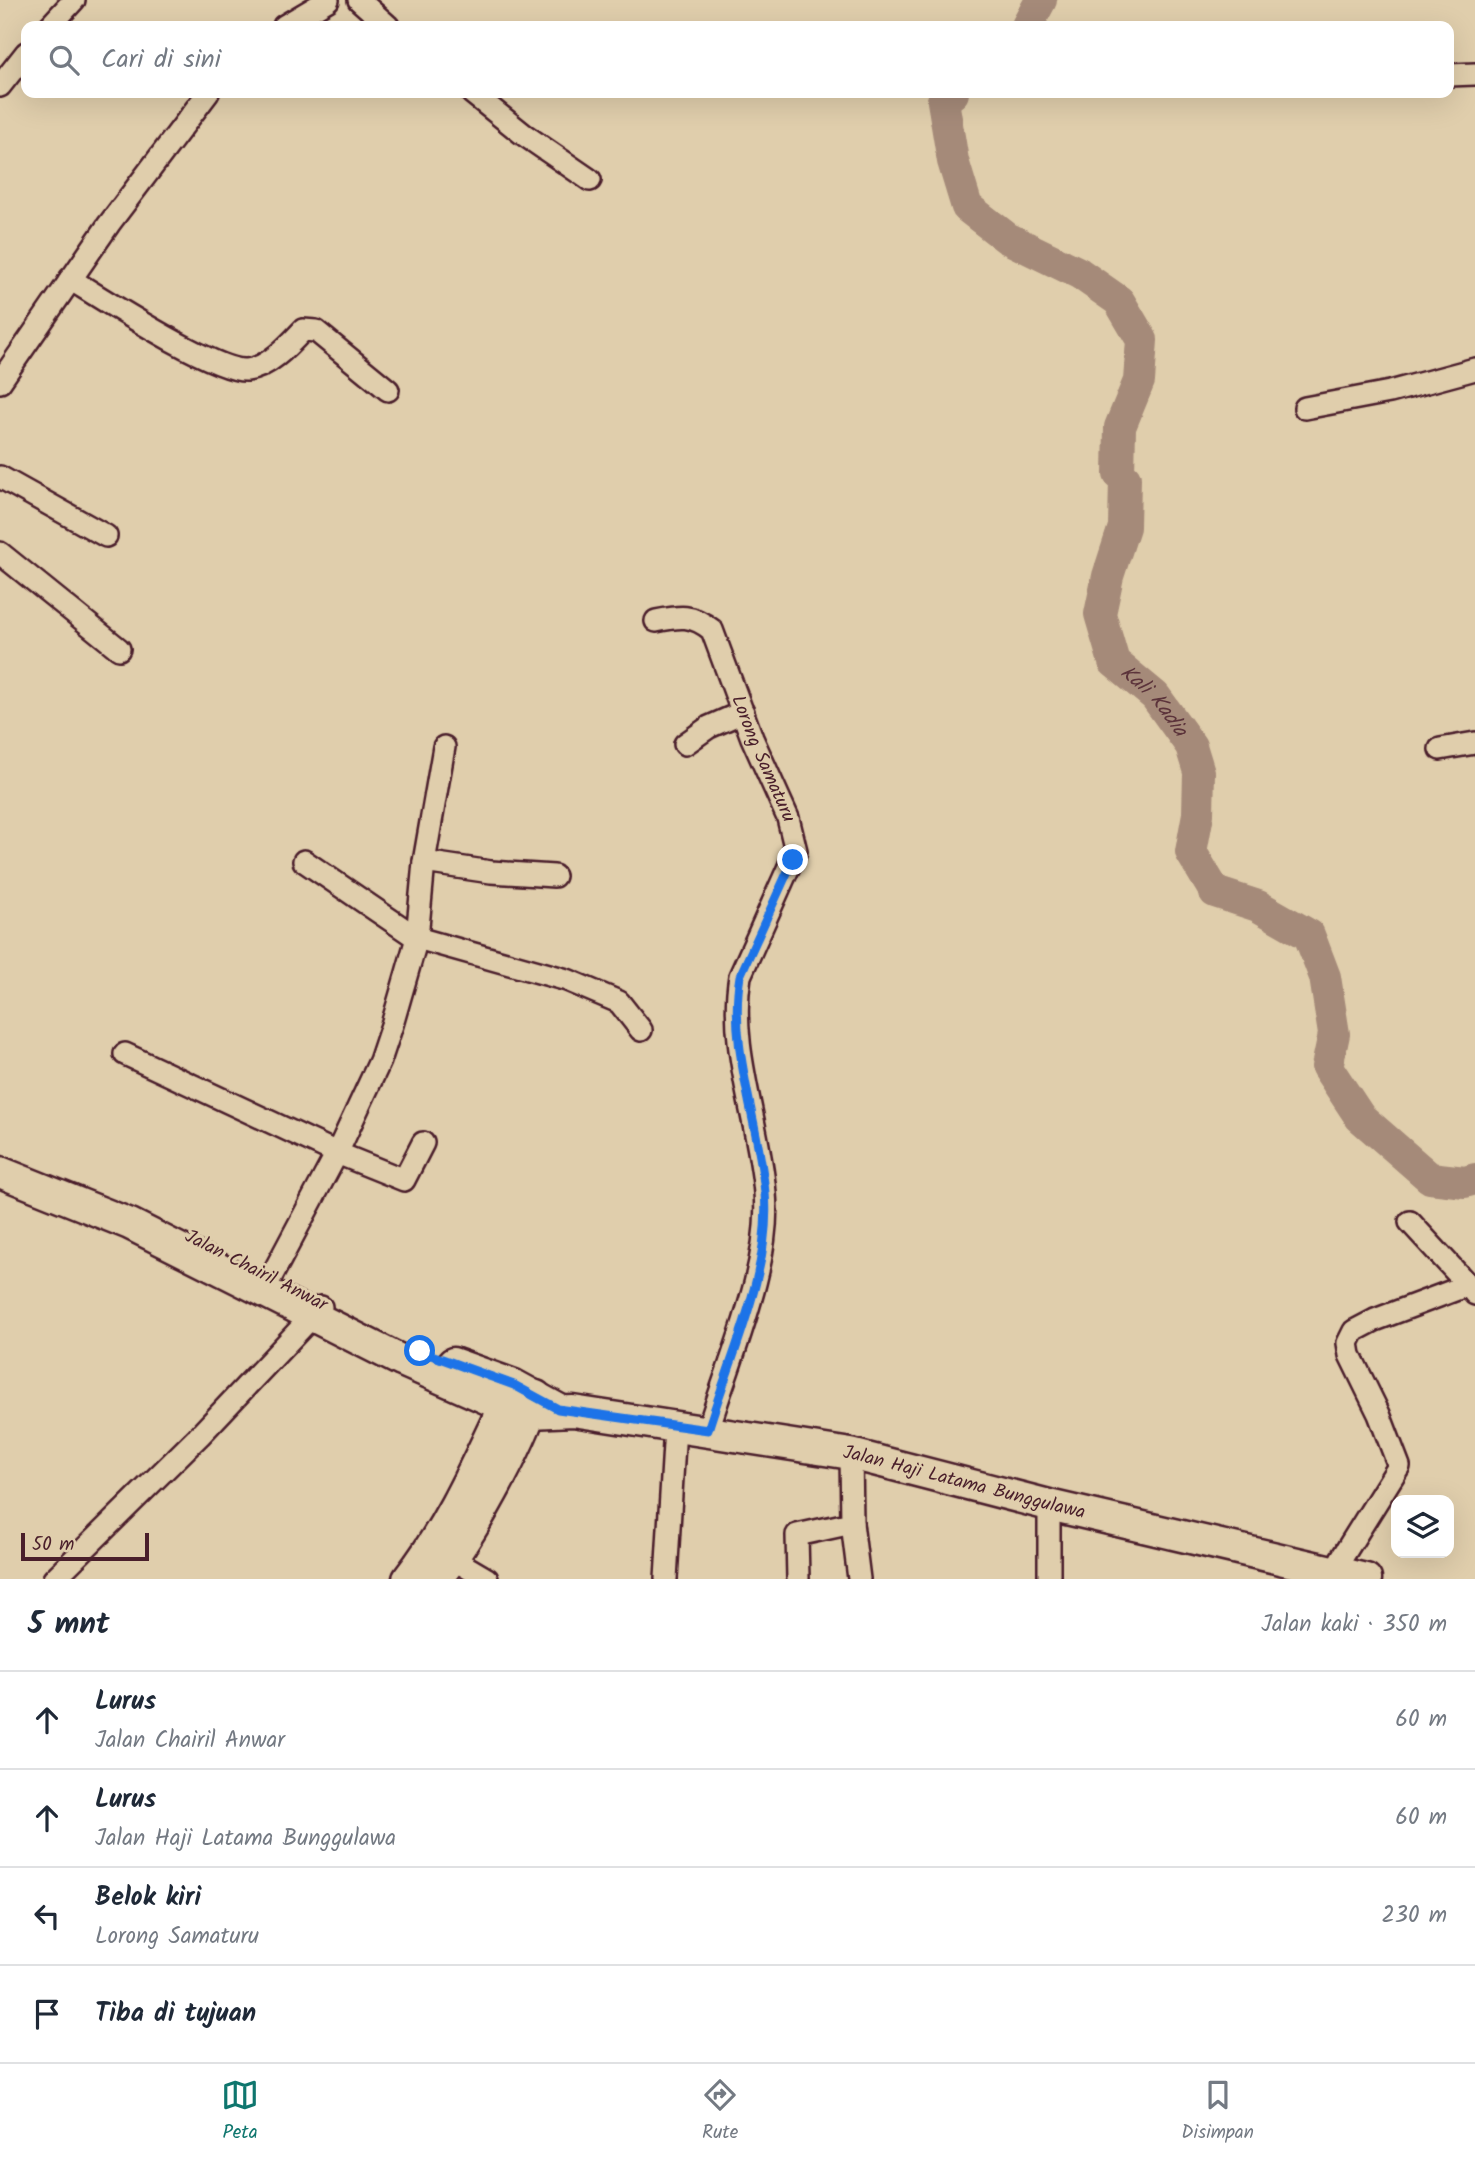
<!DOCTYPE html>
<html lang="id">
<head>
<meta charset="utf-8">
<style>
	:root { --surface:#fff; --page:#f2f2f3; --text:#1f2937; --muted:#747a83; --line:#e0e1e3; --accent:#0f766e }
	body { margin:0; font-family:Kalam,sans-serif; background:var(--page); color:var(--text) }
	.controls { position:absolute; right:21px; bottom:21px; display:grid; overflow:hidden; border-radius:14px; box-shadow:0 7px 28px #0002 }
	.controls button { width:63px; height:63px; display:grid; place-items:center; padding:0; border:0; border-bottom:2px solid var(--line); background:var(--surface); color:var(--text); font:35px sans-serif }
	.scale { position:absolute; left:21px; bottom:18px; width:128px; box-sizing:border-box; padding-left:7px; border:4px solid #4a1f2b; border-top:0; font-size:19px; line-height:24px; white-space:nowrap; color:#4a1f2b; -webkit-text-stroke:5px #e0ceac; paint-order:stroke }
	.stop { position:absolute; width:21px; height:21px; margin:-16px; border:5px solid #1a73e8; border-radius:50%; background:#fff }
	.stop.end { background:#1a73e8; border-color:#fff; box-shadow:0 2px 7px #0008 }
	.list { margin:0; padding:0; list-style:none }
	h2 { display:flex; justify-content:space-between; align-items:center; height:91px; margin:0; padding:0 28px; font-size:30px }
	h2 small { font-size:23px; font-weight:400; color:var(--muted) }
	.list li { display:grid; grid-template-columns:46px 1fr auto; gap:21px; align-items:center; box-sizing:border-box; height:98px; padding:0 28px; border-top:2px solid var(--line) }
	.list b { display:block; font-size:26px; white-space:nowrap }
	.list p { margin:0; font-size:23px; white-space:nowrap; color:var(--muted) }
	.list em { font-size:23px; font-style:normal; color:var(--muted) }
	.icon { flex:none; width:38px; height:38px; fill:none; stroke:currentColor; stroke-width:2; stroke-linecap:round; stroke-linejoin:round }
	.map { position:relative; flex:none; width:1475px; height:1579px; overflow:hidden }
	.search { position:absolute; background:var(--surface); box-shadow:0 7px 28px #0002; left:21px; right:21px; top:21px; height:77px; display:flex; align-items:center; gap:18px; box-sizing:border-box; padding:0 24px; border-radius:14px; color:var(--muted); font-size:26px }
	.sheet { height:483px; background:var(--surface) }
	nav { display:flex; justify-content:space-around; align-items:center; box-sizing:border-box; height:98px; border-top:2px solid var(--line); background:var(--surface); font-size:19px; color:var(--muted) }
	nav a { display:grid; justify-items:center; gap:4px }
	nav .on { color:var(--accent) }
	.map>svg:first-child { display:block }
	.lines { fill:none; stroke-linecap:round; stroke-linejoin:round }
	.river { stroke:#a58a79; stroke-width:32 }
	.minor-casing { stroke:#4a1f2b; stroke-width:26 }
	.secondary-casing { stroke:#4a1f2b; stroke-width:35 }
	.minor { stroke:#e0ceac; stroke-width:21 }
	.secondary { stroke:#e0ceac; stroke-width:30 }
	.route { stroke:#1a73e8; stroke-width:9 }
	.labels { text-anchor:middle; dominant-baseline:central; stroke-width:6; stroke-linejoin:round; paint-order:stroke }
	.street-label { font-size:19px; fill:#4a1f2b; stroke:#e0ceac }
	.water-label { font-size:21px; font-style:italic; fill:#5c343b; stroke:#e0ceac }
</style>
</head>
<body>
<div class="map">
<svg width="1475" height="1579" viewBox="0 0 1475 1579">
	<rect width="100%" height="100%" fill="#e0ceac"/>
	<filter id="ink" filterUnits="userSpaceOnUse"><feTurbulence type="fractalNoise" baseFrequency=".0143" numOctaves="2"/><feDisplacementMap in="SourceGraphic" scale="14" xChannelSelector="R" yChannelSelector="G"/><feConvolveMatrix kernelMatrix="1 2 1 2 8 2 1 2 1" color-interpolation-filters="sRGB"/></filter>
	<g filter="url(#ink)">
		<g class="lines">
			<g class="river">
				<path d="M 1027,26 L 1041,0"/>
				<path id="s1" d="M 953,93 L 943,101 L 953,161 L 967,207 L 1007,238 L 1079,273 L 1119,301 L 1142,340 L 1139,381 L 1120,427 L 1119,474 L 1125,478 L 1124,527 L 1108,576 L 1100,614 L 1114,662 L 1155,696 L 1191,746 L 1199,772 L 1198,814 L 1191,852 L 1215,892 L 1258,906 L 1309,935 L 1325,977 L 1334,1034 L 1327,1067 L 1360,1117 L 1430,1178 L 1465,1182 L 1475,1179"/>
			</g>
			<defs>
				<g id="minor">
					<path d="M 359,0 L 388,26"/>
					<path d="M 50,26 L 74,0"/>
					<path d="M 284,26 L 328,0"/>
					<path d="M 1449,75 L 1475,74"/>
					<path d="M 0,86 L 26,53"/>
					<path d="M 472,93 L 523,134 L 590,180"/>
					<path d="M 70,279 C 101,298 216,373 247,370 C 268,368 289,345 303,330 L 316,331 L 388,390"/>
					<path d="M 0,382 L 109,224 L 208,93"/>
					<path d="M 1305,408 L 1390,392 L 1475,369"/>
					<path d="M 0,477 L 106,536"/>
					<path d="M 0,553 L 119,649"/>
					<path id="s2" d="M 656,621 C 680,616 692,614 712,630 L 752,738 L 788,818 L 796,851 L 740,976 C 728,1048 759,1121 765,1193 C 772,1265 729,1360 708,1430"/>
					<path d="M 685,744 L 709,727 L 743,712"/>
					<path d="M 1440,749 L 1475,743"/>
					<path d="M 304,861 L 417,938 L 567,980 L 619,1002 L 641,1030"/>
					<path d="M 424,862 L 491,872 L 554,876"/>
					<path d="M 125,1054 L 337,1153 L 404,1180 L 423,1143"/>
					<path d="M 1410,1222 L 1468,1285"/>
					<path d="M 270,1279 L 337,1153 L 380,1061 L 392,1025 L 417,938 L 424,862 L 444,747"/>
					<path d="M 1049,1505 L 1049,1579"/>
					<path d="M 852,1523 L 859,1579"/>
					<path d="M 453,1559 L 487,1579"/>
					<path d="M 54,1579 L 200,1435 L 321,1307"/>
					<path d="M 666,1579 L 675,1427"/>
					<path d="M 798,1579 L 797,1535 L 852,1523 L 851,1454"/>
					<path d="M 1336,1579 L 1341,1559 L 1399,1466 L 1379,1414 L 1350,1355 L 1348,1343 L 1354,1331 L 1375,1320 L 1468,1285 L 1475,1294"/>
				</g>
				<g id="secondary">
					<path id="s3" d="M 0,1172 L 130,1224 L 402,1361 L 504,1406 L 531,1413 L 573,1411 L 851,1454 L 1049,1505 L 1366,1579"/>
					<path d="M 453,1363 L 514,1385 L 558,1409"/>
					<path d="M 408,1579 C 453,1521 480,1455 512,1389"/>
					<path d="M 436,1579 C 469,1541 521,1445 536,1396"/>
				</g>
			</defs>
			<use href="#minor" class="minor-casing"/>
			<use href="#secondary" class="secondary-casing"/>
			<use href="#minor" class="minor"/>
			<use href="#secondary" class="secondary"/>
		</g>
	</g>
	<g class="lines" filter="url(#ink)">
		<path class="route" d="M 420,1351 L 514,1385 L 558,1409 L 708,1430 C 730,1358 772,1269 765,1193 C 759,1121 728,1048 740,976 L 793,860"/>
	</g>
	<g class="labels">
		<g class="street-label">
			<text stroke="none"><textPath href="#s2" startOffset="198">Lorong Samaturu</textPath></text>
			<text transform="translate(256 1271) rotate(27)">Jalan Chairil Anwar</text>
			<text stroke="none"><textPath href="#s3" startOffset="1024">Jalan Haji Latama Bunggulawa</textPath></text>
		</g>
		<g class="water-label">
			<text stroke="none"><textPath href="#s1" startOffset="737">Kali Kadia</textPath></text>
		</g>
	</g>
</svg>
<div class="controls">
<button><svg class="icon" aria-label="layers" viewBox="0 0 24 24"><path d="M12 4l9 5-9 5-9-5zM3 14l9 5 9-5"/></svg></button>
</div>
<div class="scale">50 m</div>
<div class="stop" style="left:420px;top:1351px"></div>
<div class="stop end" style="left:793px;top:860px"></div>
<div class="search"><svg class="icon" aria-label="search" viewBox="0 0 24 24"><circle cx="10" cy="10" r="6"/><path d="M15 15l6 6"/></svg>Cari di sini</div>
</div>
<section class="sheet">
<h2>5 mnt<small>Jalan kaki · 350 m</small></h2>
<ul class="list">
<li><svg class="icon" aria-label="ahead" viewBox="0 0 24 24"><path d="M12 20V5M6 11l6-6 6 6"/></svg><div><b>Lurus</b><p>Jalan Chairil Anwar</p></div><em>60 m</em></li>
<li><svg class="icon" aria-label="ahead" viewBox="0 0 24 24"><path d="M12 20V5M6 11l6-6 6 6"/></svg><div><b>Lurus</b><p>Jalan Haji Latama Bunggulawa</p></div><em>60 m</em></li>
<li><svg class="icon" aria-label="left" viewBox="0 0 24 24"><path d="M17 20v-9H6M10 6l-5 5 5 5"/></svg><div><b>Belok kiri</b><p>Lorong Samaturu</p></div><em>230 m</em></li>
<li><svg class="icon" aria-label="arrive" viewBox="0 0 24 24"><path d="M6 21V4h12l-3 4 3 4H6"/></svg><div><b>Tiba di tujuan</b></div></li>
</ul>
</section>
<nav>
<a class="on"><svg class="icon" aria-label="map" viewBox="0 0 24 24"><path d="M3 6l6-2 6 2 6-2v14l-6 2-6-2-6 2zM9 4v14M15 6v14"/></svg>Peta</a>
<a><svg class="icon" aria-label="directions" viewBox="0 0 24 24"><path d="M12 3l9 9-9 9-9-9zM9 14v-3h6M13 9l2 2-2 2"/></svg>Rute</a>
<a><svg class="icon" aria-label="saved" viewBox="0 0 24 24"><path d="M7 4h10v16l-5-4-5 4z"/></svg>Disimpan</a>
</nav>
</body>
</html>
